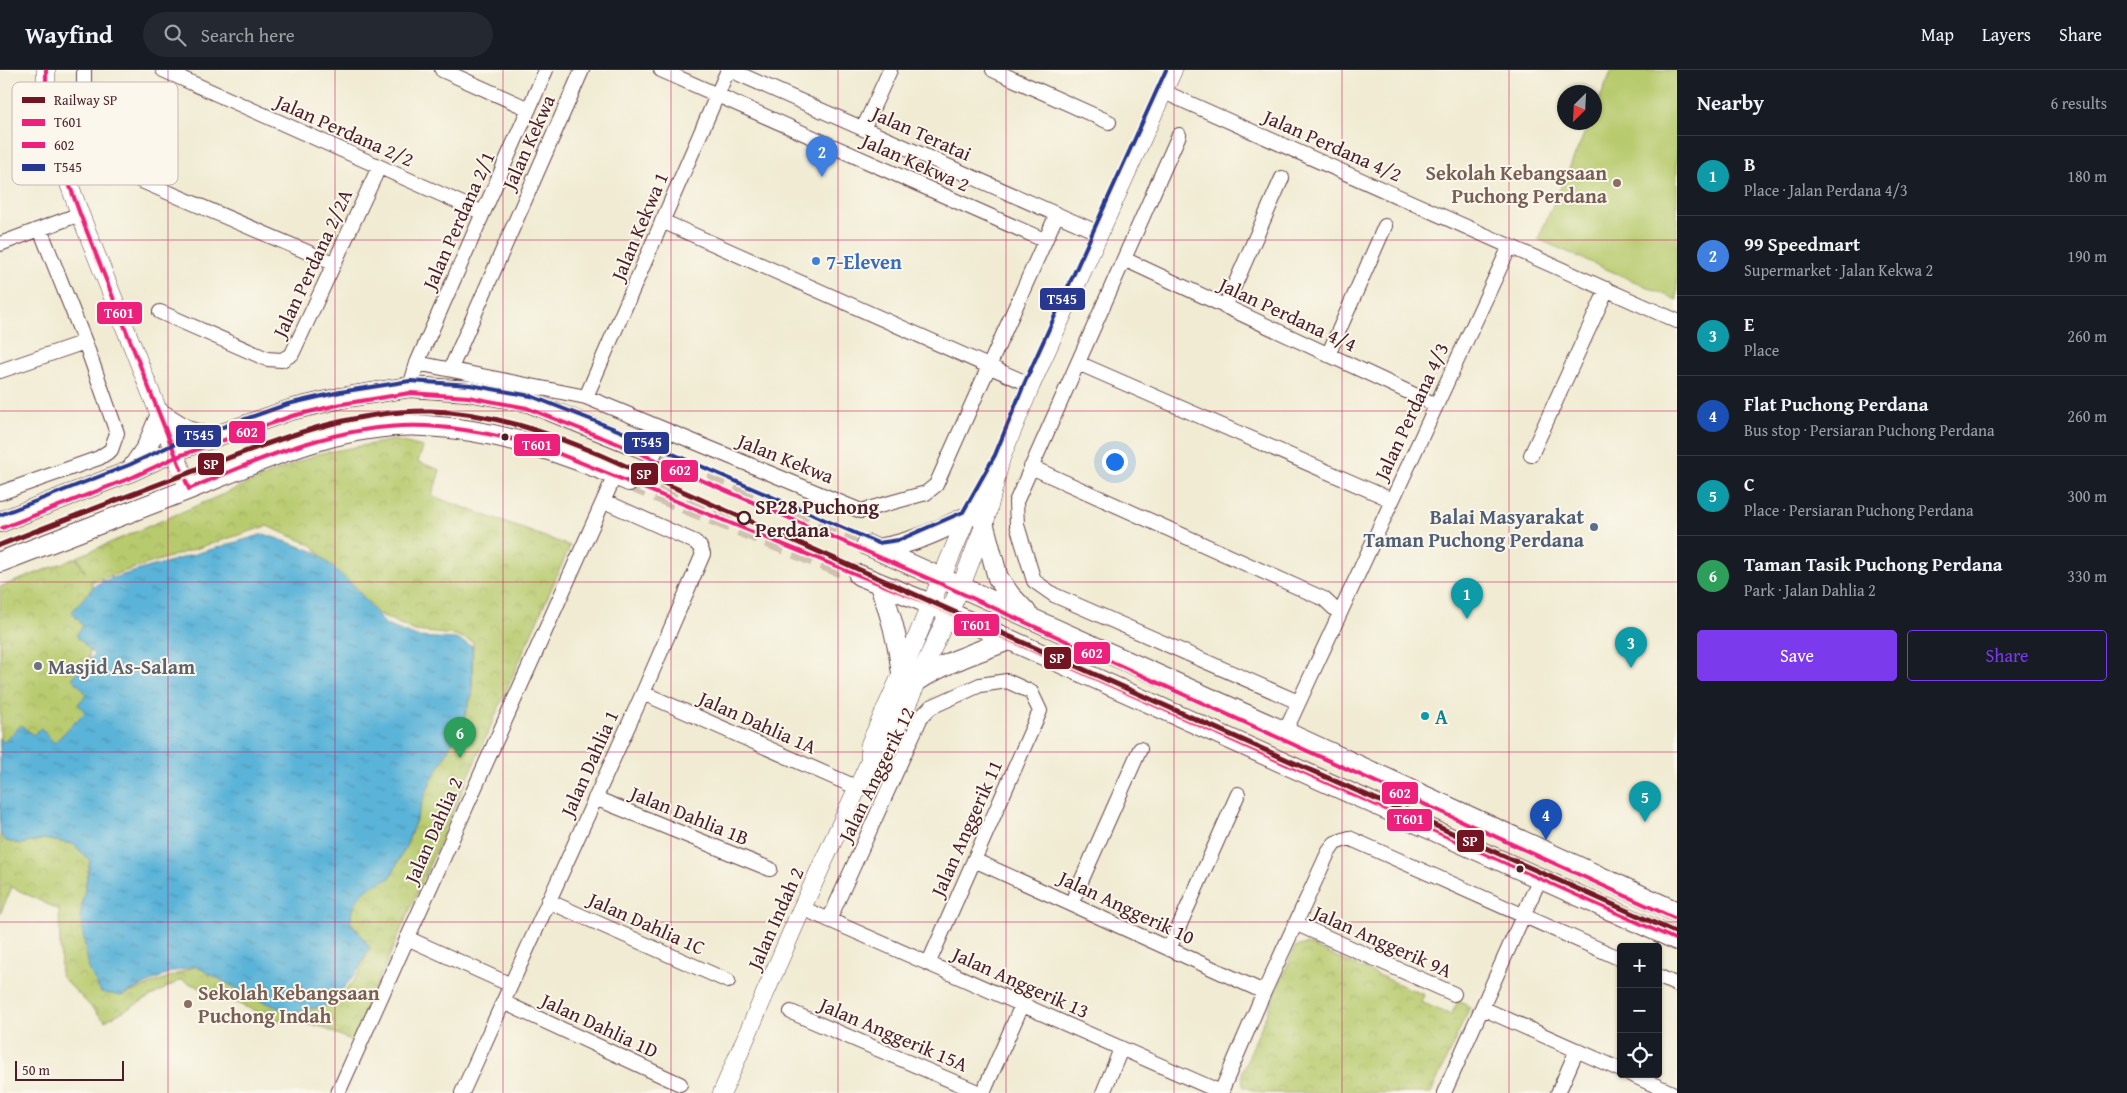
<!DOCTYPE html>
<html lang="en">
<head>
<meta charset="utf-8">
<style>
	:root { --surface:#171b24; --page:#242831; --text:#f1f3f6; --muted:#9ea1a6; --line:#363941; --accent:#7c3aed }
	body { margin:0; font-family:"Gentium Book Plus",serif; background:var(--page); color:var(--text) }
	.controls { position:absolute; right:15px; bottom:15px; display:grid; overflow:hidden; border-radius:5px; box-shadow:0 1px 4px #0004 }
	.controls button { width:45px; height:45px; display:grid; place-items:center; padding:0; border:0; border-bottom:1px solid var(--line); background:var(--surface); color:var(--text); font:25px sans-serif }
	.compass { position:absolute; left:1557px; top:15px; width:45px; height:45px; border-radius:50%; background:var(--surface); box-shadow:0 1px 4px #0004; rotate:204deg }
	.scale { position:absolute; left:15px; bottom:12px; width:109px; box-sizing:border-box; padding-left:5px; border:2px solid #4a1f2b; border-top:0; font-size:14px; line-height:18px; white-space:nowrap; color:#4a1f2b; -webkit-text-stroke:4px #fbf7ec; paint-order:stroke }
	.you { position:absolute; left:1114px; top:391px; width:18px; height:18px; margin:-12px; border:4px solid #fff; border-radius:50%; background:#1a73e8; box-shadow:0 0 0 8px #1a73e833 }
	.badge { display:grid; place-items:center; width:32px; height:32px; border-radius:50%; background:var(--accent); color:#fff; font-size:16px; font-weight:700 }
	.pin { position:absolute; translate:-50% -41px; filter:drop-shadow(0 1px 2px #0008) }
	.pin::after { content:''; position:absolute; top:26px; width:18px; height:15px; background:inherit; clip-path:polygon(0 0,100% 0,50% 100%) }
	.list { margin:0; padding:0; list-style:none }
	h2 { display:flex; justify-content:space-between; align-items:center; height:65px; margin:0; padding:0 20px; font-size:21px }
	h2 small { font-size:16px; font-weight:400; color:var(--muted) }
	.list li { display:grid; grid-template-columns:32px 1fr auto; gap:15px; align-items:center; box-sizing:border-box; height:80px; padding:0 20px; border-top:1px solid var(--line) }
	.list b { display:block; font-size:19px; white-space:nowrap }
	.list p { margin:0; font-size:16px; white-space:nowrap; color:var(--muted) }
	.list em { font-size:16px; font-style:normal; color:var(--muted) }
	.actions { display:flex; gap:10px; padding:15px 20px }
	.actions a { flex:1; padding:11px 0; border:1px solid var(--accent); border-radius:5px; text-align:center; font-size:18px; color:var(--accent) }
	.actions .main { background:var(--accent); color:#fff }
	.icon { flex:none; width:28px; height:28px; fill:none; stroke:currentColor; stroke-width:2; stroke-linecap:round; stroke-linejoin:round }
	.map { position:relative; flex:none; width:1677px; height:1023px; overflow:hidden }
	header { display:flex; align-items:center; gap:30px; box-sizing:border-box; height:70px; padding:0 25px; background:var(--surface); border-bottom:1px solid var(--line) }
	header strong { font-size:24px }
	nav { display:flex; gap:28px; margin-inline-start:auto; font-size:18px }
	.search { width:350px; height:45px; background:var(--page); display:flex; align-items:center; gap:12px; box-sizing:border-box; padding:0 18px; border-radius:28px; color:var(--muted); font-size:19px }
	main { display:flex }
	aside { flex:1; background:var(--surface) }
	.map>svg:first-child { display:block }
	.park { fill:url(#park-crowns); stroke:#80744c }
	.pitch { fill:#b7ca6d; stroke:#80744c }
	.water { fill:url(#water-ripples); stroke:#526982 }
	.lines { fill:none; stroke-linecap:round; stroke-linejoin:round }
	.secondary-tunnel { stroke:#cfc2b1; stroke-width:20; stroke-dasharray:20 10; stroke-linecap:butt }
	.minor-casing { stroke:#633e44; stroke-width:16 }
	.tertiary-casing { stroke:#633e44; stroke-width:19 }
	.secondary-casing { stroke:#633e44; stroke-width:22 }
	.minor { stroke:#fff; stroke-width:14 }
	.tertiary { stroke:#fff; stroke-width:18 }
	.secondary { stroke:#fff; stroke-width:20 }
	.bus-1-casing { stroke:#fbf7ec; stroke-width:8 }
	.bus-2-casing { stroke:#fbf7ec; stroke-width:8 }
	.bus-3-casing { stroke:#fbf7ec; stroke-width:8 }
	.bus-1 { stroke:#ed207b; stroke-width:4 }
	.bus-2 { stroke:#ed207b; stroke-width:4 }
	.bus-3 { stroke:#283890; stroke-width:4 }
	.rail-1-casing { stroke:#fbf7ec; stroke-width:9 }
	.rail-1 { stroke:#721422; stroke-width:5 }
	.grid { fill:none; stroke:#c2185b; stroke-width:1; stroke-opacity:0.55 }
	.education-dot { fill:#8d6e63; stroke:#fbf7ec; stroke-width:2 }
	.shop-dot { fill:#3f7fe0; stroke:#fbf7ec; stroke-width:2 }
	.bus-dot { fill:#4a1f2b; stroke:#fbf7ec; stroke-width:2 }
	.stop-dot { fill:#fbf7ec; stroke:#4a1f2b; stroke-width:2.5 }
	.service-dot { fill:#5c6f8a; stroke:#fbf7ec; stroke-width:2 }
	.worship-dot { fill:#6b7280; stroke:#fbf7ec; stroke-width:2 }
	.culture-dot { fill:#0f9aa8; stroke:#fbf7ec; stroke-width:2 }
	.labels { text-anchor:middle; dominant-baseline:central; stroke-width:4; stroke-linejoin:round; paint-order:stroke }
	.street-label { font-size:20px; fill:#4a1f2b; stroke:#fbf7ec }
	.education-label { font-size:20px; font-weight:bold; fill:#785e54; stroke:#fbf7ec; text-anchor:end }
	.shop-label { font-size:20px; font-weight:bold; fill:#366cbe; stroke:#fbf7ec; text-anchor:start }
	.stop-label { font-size:20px; font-weight:bold; fill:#4a1f2b; stroke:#fbf7ec; text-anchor:start }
	.service-label { font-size:20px; font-weight:bold; fill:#4e5e75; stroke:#fbf7ec; text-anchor:end }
	.worship-label { font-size:20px; font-weight:bold; fill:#5b616d; stroke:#fbf7ec; text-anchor:start }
	.culture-label { font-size:20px; font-weight:bold; fill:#0d838f; stroke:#fbf7ec; text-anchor:start }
	.key { fill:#fbf7ec; stroke:#c6b6b2; stroke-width:1 }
	.key-label { font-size:14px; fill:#4a1f2b }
	.line-badge { stroke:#fbf7ec; stroke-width:2 }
	.badge-label { font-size:14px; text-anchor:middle; font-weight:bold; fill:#fff }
</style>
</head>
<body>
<header>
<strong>Wayfind</strong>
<div class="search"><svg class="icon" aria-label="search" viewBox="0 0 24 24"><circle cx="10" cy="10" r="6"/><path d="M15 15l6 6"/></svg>Search here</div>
<nav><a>Map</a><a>Layers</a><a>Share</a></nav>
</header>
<main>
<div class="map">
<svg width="1677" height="1023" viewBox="0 0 1677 1023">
	<defs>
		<pattern id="park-crowns" width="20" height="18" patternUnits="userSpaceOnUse" patternTransform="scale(1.25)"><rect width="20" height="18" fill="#b7ca6d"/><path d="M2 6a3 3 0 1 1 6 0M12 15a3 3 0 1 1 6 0" fill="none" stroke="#9fad5f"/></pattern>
		<pattern id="water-ripples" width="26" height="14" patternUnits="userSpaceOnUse" patternTransform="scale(1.25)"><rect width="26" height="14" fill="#5ab3d8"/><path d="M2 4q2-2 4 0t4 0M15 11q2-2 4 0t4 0" fill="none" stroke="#4c91af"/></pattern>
	</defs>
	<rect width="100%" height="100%" fill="#fbf7ec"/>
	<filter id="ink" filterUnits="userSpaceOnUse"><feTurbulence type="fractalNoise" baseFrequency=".02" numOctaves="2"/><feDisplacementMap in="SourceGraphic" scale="10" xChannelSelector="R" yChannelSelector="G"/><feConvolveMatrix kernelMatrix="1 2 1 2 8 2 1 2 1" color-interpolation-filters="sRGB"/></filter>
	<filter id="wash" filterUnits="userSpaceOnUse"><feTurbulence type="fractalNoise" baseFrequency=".0096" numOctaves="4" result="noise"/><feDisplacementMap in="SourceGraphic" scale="20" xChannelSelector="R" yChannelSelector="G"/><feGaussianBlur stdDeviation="1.12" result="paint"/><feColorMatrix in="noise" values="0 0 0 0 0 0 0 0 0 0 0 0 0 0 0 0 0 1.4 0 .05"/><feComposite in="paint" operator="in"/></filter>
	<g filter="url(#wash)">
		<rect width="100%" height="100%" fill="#f0ebd2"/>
		<path class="park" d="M 394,370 L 423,377 L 418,392 L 440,400 L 432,426 L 570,476 L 352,971 L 319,956 L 280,951 L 181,910 L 105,951 L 61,906 L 59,840 L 12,817 L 0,844 L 0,764 L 7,771 L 20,774 L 44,769 L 74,774 L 90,790 L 80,847 L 101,922 L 122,926 L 196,896 L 334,934 L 356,908 L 370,878 L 350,851 C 357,823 363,818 390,808 L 406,776 L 429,715 L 472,624 L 473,572 L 456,565 L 415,561 L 366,538 L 312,475 L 267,456 L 91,512 L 93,517 L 86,642 L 54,673 L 0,677 L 0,517 L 76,488 L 85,502 L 77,487 L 317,384 Z
			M 1307,874 L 1424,925 L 1421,932 L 1451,945 L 1458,931 L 1470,937 L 1431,1023 L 1260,1023 L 1243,1016 L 1242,1002 L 1295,877 Z"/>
		<path class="pitch" d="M 1612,0 L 1673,0 L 1677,2 L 1677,230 L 1538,169 L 1589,53 L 1594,52 L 1595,40 Z"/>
		<path class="water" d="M 264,464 L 316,482 L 355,517 L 386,555 L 417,567 L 456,569 L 472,576 L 472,624 L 462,655 L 429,715 L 406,776 L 390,808 C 364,818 357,823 350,851 L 370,878 L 355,905 L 344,917 L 334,934 L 291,943 L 256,929 L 195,896 L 171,902 L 121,926 L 101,922 L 89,899 L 80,847 L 90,790 L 73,774 L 44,769 L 20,774 L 6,771 L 0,764 L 0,668 L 4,672 L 21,655 L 33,665 L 41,658 L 54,673 L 85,642 L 78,634 L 87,624 L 72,608 L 94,585 L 76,565 L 83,556 L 72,542 L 93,517 L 102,511 Z"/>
	</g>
	<g filter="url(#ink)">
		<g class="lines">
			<path class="secondary-tunnel" d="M 652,382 L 867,475
				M 629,411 L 859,505"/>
			<defs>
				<path id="minor" d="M 84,0 L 84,25 L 88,53 L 123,103 L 333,193
					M 163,0 L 483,143
					M 442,0 L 529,39
					M 661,0 L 1044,170
					M 730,0 L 1099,163
					M 993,0 L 1109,52
					M 1164,22 L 1677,251
					M 863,59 L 890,0
					M 1179,65 L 1016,432 L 1017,455 L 1034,511 L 1054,525 L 1298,632
					M 662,151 L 1031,315
					M 0,174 L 80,144
					M 1124,189 L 1436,335
					M 1225,237 L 1282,108
					M 160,242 L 267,289 L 282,290 L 292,284 L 379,97
					M 1328,285 L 1385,156
					M 417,293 L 586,327 L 861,441 L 926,423 L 936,415 L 1057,144
					M 1078,293 L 1392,430
					M 451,298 L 582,0
					M 0,301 L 85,272
					M 410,317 L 417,293 L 546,0
					M 586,327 L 728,0
					M 1531,385 L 1607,219
					M 1031,397 L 1324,529 L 1339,543
					M 0,423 L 99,388 L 111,380 L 117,363 L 85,272 L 40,159
					M 643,623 L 858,718
					M 1285,662 L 1510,176
					M 595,728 L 770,799
					M 974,790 L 1264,922
					M 548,831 L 728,911
					M 1071,834 L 1140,679
					M 802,838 L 1223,1023
					M 829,850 L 921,647 L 931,637 L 980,615 L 1007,611 L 1031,622 L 1040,641 L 929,892
					M 1297,854 L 1454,924
					M 407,868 L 511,915
					M 1169,879 L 1238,724
					M 1658,906 L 1677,915
					M 503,932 L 680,1014
					M 1482,938 L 1621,1000
					M 791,942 L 980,1023
					M 1630,1004 L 1672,1023
					M 1221,1022 L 1264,922 L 1328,783 L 1335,773 L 1349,768 L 1621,889
					M 338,1023 L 615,405
					M 462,1023 L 643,623 L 703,484 L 700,477 L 695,472 L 604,431
					M 983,1023 L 1022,935
					M 1103,1023 L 1121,979
					M 1444,1023 L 1540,808
					M 1558,1023 L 1577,980"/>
				<path id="tertiary" d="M 46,0 L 46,31 L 49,58 L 80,144 L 189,419
					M 870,691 L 887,678 L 961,516 L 984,456 L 1001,388 L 1031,315 L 1173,0
					M 722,1023 L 802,838 L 870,691 L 870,674 L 902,603 L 967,447 L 991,407"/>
				<path id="secondary" d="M 132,399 L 147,377 L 161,344 L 190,362 L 212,368
					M 0,452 L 131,401 L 174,381 L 290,340 L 341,328 L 410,317 L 469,321 L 529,332 L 652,382
					M 984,456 L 998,508 L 1010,525 L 1026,542
					M 867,475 L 1285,662 L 1677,842
					M 877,479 C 911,474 936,462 967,447
					M 0,492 C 62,468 125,444 187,420 C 263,390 342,351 426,356 C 497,360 564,382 629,411
					M 859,505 L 930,534 L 1677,870
					M 879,513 C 891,543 898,571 902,603
					M 917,611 C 946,592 977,582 1009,570"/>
			</defs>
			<use href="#minor" class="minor-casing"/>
			<use href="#tertiary" class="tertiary-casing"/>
			<use href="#secondary" class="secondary-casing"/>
			<use href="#minor" class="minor"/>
			<use href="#tertiary" class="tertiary"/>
			<use href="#secondary" class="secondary"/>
			<defs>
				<path id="bus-1" d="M 46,0 L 46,31 L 49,58 L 80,144 L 189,419 C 263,387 344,352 426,356 C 463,358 499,366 535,374 L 930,534 L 1677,870"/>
				<path id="bus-2" d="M 2,458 L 133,407 L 176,387 L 292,346 L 342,334 L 410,323 L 468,327 L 527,338 L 616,373 L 939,513 L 1674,848"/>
				<path id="bus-3" d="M 0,445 L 129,395 L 172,375 L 288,334 L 340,322 L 410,311 L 470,315 L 531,326 L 620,361 L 878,473 L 899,470 L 963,442 L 995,385 L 1025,312 L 1166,0"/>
			</defs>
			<use href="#bus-1" class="bus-1-casing"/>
			<use href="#bus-2" class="bus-2-casing"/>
			<use href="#bus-3" class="bus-3-casing"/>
			<use href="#bus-1" class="bus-1"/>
			<use href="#bus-2" class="bus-2"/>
			<use href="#bus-3" class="bus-3"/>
			<defs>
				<path id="rail-1" d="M 0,475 C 61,451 122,428 183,405 C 263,375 344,340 430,341 C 490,342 546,362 601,385 L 1677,863"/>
			</defs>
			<use href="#rail-1" class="rail-1-casing"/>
			<use href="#rail-1" class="rail-1"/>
		</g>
	</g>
	<path class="grid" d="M 168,0 L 168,1023M 335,0 L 335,1023M 503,0 L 503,1023M 671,0 L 671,1023M 838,0 L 838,1023M 1006,0 L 1006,1023M 1174,0 L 1174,1023M 1342,0 L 1342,1023M 1509,0 L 1509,1023M 0,170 L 1677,170M 0,341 L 1677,341M 0,512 L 1677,512M 0,682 L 1677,682M 0,852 L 1677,852"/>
	<g class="education-dot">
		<circle cx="1617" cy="113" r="5"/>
		<circle cx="188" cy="934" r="5"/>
	</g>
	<circle class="shop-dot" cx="816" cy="191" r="5"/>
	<g class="bus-dot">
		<circle cx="505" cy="367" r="4.5"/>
		<circle cx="1520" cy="799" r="4.5"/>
	</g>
	<circle class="stop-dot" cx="744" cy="448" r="6"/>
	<circle class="service-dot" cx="1594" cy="457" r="5"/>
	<circle class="worship-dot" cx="38" cy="596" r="5"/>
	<circle class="culture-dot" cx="1425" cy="646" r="5"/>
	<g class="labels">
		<g class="street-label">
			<text transform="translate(345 60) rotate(24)">Jalan Perdana 2/2</text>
			<text transform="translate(922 63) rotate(24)">Jalan Teratai</text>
			<text transform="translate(528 72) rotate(-66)">Jalan Kekwa</text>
			<text transform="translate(1333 75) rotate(24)">Jalan Perdana 4/2</text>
			<text transform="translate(916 92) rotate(24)">Jalan Kekwa 2</text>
			<text transform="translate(458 150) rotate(-66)">Jalan Perdana 2/1</text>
			<text transform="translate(639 156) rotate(-67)">Jalan Kekwa 1</text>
			<text transform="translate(312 193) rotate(-65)">Jalan Perdana 2/2A</text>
			<text transform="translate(1288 244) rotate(25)">Jalan Perdana 4/4</text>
			<text transform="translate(1411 341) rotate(-65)">Jalan Perdana 4/3</text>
			<text transform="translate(786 388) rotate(22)">Jalan Kekwa</text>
			<text transform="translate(758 652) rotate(24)">Jalan Dahlia 1A</text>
			<text transform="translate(589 693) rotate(-66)">Jalan Dahlia 1</text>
			<text transform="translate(876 704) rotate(-64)">Jalan Anggerik 12</text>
			<text transform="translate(690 745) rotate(22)">Jalan Dahlia 1B</text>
			<text transform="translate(966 758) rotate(-66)">Jalan Anggerik 11</text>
			<text transform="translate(433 760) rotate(-66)">Jalan Dahlia 2</text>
			<text transform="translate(1127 837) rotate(25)">Jalan Anggerik 10</text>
			<text transform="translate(775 848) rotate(-66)">Jalan Indah 2</text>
			<text transform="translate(647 853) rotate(24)">Jalan Dahlia 1C</text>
			<text transform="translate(1383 871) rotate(24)">Jalan Anggerik 9A</text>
			<text transform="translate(1021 912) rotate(24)">Jalan Anggerik 13</text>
			<text transform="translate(600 955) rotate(25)">Jalan Dahlia 1D</text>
			<text transform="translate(894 964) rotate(23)">Jalan Anggerik 15A</text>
		</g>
		<g class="education-label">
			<text x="1607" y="102">Sekolah Kebangsaan<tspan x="1607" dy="23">Puchong Perdana</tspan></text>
			<text x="198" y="922" text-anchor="start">Sekolah Kebangsaan<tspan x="198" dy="23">Puchong Indah</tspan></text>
		</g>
		<g class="shop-label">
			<text x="826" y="191">7-Eleven</text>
		</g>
		<g class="stop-label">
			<text x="755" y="436">SP28 Puchong<tspan x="755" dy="23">Perdana</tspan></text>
		</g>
		<g class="service-label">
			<text x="1584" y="446">Balai Masyarakat<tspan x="1584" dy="23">Taman Puchong Perdana</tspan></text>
		</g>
		<g class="worship-label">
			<text x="48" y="596">Masjid As-Salam</text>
		</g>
		<g class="culture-label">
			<text x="1435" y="646">A</text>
		</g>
	</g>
	<rect x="12" y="12" width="166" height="103" rx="8" class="key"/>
	<rect x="22" y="27" width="23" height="6" fill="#721422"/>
	<rect x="22" y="49" width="23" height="7" fill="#ed207b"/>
	<rect x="22" y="72" width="23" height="6" fill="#ed207b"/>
	<rect x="22" y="94" width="23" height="7" fill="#283890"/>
	<g class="key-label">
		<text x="54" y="35">Railway SP</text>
		<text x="54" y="57">T601</text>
		<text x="54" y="80">602</text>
		<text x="54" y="102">T545</text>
	</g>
	<g class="line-badge">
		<rect x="1039" y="217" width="47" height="24" rx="5" fill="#283890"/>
		<rect x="96" y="231" width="47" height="24" rx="5" fill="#ed207b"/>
		<rect x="228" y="350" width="38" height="24" rx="5" fill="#ed207b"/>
		<rect x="175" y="354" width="47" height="24" rx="5" fill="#283890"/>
		<rect x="623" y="361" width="47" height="24" rx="5" fill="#283890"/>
		<rect x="513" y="363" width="48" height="24" rx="5" fill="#ed207b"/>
		<rect x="197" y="382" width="28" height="24" rx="5" fill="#721422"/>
		<rect x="660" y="389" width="39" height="24" rx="5" fill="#ed207b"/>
		<rect x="630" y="392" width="29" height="24" rx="5" fill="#721422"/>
		<rect x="953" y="543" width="47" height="24" rx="5" fill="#ed207b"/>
		<rect x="1073" y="571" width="38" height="24" rx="5" fill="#ed207b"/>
		<rect x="1043" y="576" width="29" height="24" rx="5" fill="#721422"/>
		<rect x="1381" y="711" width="38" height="24" rx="5" fill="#ed207b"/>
		<rect x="1386" y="738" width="47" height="24" rx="5" fill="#ed207b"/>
		<rect x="1456" y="759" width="29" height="24" rx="5" fill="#721422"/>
	</g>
	<g class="badge-label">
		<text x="1062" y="234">T545</text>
		<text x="119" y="248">T601</text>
		<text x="247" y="367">602</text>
		<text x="199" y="370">T545</text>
		<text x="647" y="377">T545</text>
		<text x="537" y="380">T601</text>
		<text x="211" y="399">SP</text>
		<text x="680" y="405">602</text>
		<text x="644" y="409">SP</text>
		<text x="976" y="560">T601</text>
		<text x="1092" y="588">602</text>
		<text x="1057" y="593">SP</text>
		<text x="1400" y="728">602</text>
		<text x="1409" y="754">T601</text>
		<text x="1470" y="776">SP</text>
	</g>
</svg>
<div class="controls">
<button>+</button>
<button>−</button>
<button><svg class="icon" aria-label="locate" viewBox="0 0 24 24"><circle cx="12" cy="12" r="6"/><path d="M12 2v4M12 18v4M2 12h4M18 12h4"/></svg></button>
</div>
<svg class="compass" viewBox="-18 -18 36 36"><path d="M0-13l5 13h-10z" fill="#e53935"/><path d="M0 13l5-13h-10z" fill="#9ea1a6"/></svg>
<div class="scale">50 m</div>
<div class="you"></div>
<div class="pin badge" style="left:1467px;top:549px;background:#0f9aa8">1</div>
<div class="pin badge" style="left:822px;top:107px;background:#3f7fe0">2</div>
<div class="pin badge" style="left:1631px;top:598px;background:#0f9aa8">3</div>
<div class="pin badge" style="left:1546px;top:770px;background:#1a4fb4">4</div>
<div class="pin badge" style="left:1645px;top:752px;background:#0f9aa8">5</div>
<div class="pin badge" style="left:460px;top:688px;background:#2e9e5b">6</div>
</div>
<aside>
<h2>Nearby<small>6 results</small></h2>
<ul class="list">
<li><span class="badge" style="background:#0f9aa8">1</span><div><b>B</b><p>Place · Jalan Perdana 4/3</p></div><em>180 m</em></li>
<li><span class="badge" style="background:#3f7fe0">2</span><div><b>99 Speedmart</b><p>Supermarket · Jalan Kekwa 2</p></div><em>190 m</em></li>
<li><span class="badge" style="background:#0f9aa8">3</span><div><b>E</b><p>Place</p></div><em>260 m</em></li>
<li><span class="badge" style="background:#1a4fb4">4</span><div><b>Flat Puchong Perdana</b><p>Bus stop · Persiaran Puchong Perdana</p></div><em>260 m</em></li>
<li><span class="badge" style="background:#0f9aa8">5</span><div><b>C</b><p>Place · Persiaran Puchong Perdana</p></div><em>300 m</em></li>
<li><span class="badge" style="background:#2e9e5b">6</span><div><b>Taman Tasik Puchong Perdana</b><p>Park · Jalan Dahlia 2</p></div><em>330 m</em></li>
</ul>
<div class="actions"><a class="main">Save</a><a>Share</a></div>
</aside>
</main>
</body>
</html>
